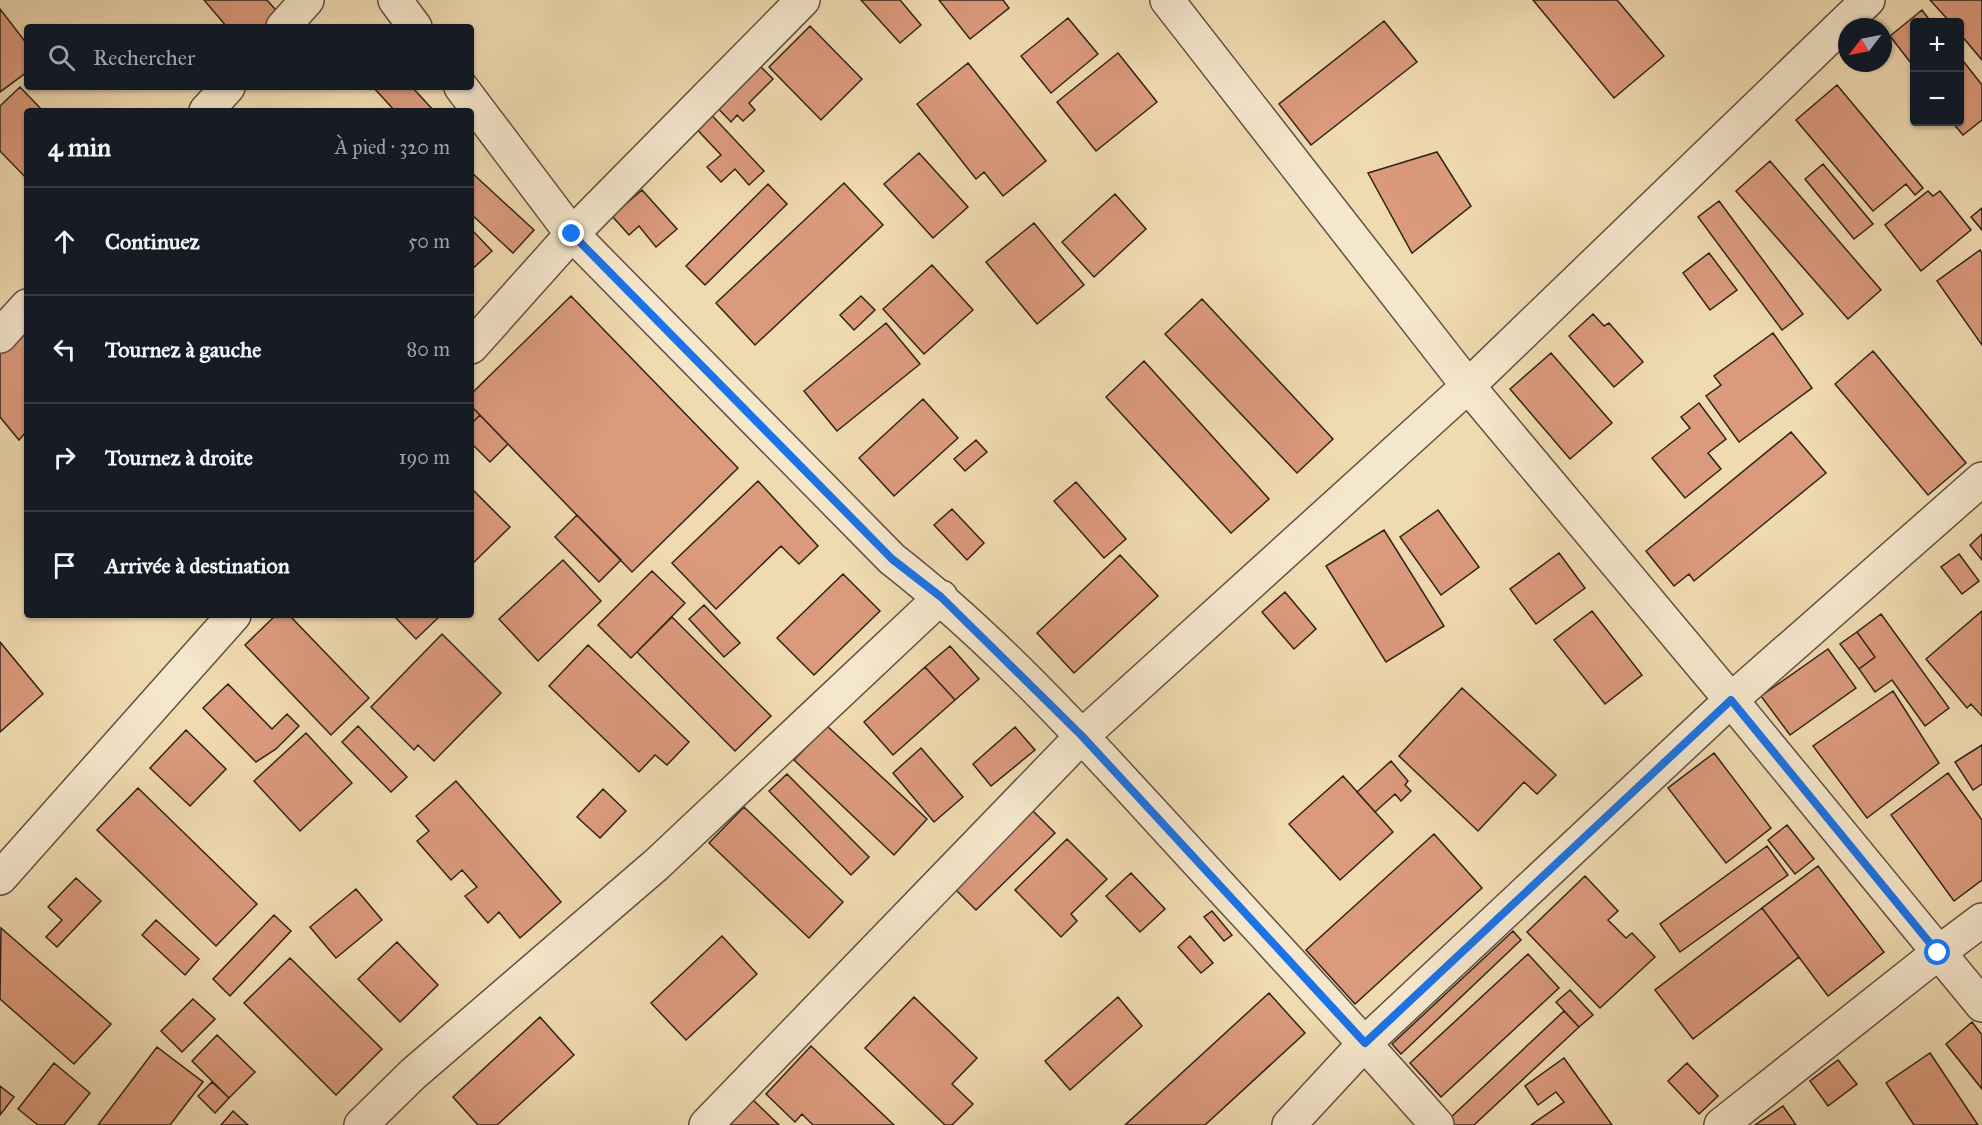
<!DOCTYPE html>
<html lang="fr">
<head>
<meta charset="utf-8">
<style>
	:root { --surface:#171b24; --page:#20242c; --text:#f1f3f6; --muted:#9ea1a6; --line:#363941 }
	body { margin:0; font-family:"IM FELL Great Primer",serif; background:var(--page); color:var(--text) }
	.controls { position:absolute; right:18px; top:18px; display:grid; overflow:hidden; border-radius:6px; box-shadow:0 2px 4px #0004 }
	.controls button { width:54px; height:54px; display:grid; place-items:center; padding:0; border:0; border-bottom:2px solid var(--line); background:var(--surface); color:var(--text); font:30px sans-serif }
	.compass { position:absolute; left:1838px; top:18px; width:54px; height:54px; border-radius:50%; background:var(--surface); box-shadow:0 2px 4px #0004; rotate:238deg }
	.stop { position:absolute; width:18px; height:18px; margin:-14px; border:4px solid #1a73e8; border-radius:50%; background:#fff }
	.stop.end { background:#1a73e8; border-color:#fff; box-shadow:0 2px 6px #0008 }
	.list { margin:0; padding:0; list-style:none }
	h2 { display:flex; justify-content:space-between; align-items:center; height:78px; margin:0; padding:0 24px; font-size:26px }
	h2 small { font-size:20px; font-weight:400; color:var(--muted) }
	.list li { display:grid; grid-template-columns:39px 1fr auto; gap:18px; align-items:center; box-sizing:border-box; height:108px; padding:0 24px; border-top:2px solid var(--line) }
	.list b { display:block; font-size:22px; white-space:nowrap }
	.list em { font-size:20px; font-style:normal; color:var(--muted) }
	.icon { flex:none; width:33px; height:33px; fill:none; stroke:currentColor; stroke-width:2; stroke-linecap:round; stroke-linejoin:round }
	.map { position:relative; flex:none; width:1982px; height:1125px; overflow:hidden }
	.search { position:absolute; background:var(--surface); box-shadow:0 2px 4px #0004; left:24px; top:24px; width:450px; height:66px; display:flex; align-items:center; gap:15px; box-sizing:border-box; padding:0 21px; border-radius:6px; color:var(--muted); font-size:22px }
	.panel { position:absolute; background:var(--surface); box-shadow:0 2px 4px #0004; left:24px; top:108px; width:450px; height:510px; border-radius:6px }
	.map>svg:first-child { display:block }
	.building { fill:#db9a7c; stroke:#30231b; stroke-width:1.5 }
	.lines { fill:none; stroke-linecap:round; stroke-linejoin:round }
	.minor-casing { stroke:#605140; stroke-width:36 }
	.tertiary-casing { stroke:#605140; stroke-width:36 }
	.minor { stroke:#f5e7cc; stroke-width:33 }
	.tertiary { stroke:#f5e7cc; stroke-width:33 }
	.route { stroke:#1a73e8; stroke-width:8 }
</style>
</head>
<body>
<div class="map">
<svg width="1982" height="1125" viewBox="0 0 1982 1125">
	<rect width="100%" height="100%" fill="#f0dab1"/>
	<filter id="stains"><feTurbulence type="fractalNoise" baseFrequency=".00333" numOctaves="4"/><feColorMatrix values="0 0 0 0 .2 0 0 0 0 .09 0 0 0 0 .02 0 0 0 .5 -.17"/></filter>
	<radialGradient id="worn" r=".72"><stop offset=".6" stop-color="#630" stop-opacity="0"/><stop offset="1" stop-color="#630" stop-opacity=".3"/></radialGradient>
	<path class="building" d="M 204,0 L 267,0 L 282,17 L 271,27 L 227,27 Z
		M 861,0 L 900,0 L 921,25 L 900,43 Z
		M 939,0 L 1003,0 L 1009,8 L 970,39 Z
		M 1533,0 L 1617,0 L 1664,56 L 1614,98 Z
		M 1930,0 L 1982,0 L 1982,60 L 1960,34 L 1960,22 L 1950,22 Z
		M 0,9 L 27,44 L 27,72 L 0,92 Z
		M 1922,10 L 1931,22 L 1914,22 L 1914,67 L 1890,36 Z
		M 1068,18 L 1098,54 L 1051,93 L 1021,56 Z
		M 1384,21 L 1417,62 L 1311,145 L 1279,104 Z
		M 810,26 L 862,79 L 821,120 L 769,67 Z
		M 1118,53 L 1157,102 L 1096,151 L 1057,102 Z
		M 1960,57 L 1982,85 L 1982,120 L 1963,135 L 1952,122 L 1960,122 Z
		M 753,59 L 773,79 L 749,103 L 755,110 L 743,121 L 737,115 L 731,122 L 711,101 Z
		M 968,63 L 1046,161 L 1003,196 L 984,172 L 976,179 L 917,104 Z
		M 1837,85 L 1923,188 L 1915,195 L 1906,184 L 1873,211 L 1796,120 Z
		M 20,87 L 43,111 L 27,111 L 27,179 L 0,151 L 0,106 Z
		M 373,87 L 412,87 L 434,111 L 395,111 Z
		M 705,108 L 764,171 L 749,185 L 735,169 L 721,182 L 707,167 L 721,155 L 690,122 Z
		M 1437,152 L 1471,206 L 1412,253 L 1368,173 Z
		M 919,153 L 968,207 L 933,238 L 884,184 Z
		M 1770,161 L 1881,290 L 1848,319 L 1736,191 Z
		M 1823,164 L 1873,224 L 1854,239 L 1805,179 Z
		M 471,172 L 534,230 L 513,253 L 471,214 Z
		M 844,183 L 883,225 L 755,345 L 716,303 Z
		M 768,184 L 787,204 L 705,285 L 686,266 Z
		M 642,190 L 677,229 L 656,247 L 639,226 L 629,235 L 612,216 Z
		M 1928,191 L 1933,196 L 1940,191 L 1971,230 L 1921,271 L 1885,225 Z
		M 1115,194 L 1146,229 L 1094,277 L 1062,242 Z
		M 1719,201 L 1803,314 L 1782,330 L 1698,217 Z
		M 1982,208 L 1982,230 L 1971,217 Z
		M 1034,223 L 1084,285 L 1037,324 L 986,262 Z
		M 471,229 L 492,251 L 471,270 Z
		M 1980,250 L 1982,253 L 1982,345 L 1937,281 Z
		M 1709,253 L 1737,290 L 1710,310 L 1683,273 Z
		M 932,265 L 973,310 L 924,354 L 883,309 Z
		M 571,296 L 738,468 L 632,572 L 471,406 L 471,394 Z
		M 861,296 L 875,310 L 854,330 L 840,315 Z
		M 1202,299 L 1333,439 L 1297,473 L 1165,334 Z
		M 1593,314 L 1604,326 L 1609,323 L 1643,362 L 1614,387 L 1569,336 Z
		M 886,323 L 920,364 L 837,431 L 804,391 Z
		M 27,324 L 27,431 L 19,440 L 0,417 L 0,348 Z
		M 1773,333 L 1812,388 L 1739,442 L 1706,396 L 1721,385 L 1714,376 Z
		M 1873,351 L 1966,463 L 1928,495 L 1835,384 Z
		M 1551,353 L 1612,423 L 1570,459 L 1510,389 Z
		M 1144,361 L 1269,499 L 1231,533 L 1106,397 Z
		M 923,399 L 958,438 L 894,496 L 859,458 Z
		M 1699,403 L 1726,439 L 1708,453 L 1721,469 L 1685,498 L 1652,458 L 1690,428 L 1681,417 Z
		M 471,406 L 480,415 L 471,424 Z
		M 480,415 L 508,444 L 490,462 L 471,443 L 471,424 Z
		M 1791,432 L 1826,473 L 1694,581 L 1689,574 L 1674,586 L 1646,551 Z
		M 976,440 L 987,452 L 965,471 L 954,459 Z
		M 758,481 L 818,546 L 799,564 L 781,546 L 716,609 L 672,563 Z
		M 1076,482 L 1126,539 L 1104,558 L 1054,501 Z
		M 471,488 L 510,527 L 471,565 Z
		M 952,509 L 984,543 L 967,560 L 934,525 Z
		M 1438,510 L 1479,567 L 1441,595 L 1400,537 Z
		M 577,515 L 621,560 L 599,582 L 555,537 Z
		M 1384,530 L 1444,626 L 1386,662 L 1326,566 Z
		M 1982,534 L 1982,560 L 1970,545 Z
		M 1559,553 L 1585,588 L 1536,624 L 1510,589 Z
		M 1959,554 L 1979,581 L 1962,594 L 1941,567 Z
		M 1120,555 L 1158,596 L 1074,673 L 1037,633 Z
		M 563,560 L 601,601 L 538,661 L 499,619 Z
		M 652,571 L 685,603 L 631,658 L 598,625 Z
		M 843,574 L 880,611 L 814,675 L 777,638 Z
		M 1285,592 L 1316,629 L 1294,649 L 1262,612 Z
		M 704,605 L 740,643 L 724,657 L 689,619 Z
		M 1592,611 L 1642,675 L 1605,704 L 1554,640 Z
		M 1982,611 L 1982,716 L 1971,704 L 1967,708 L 1926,659 Z
		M 1881,614 L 1949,708 L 1925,726 L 1892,680 L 1875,692 L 1859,669 L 1875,657 L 1857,632 Z
		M 276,615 L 289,615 L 369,698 L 331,735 L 245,645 Z
		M 393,615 L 441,615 L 416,639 Z
		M 672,617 L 771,716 L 735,751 L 637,652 Z
		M 1857,632 L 1875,657 L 1859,669 L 1840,644 Z
		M 442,634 L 501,693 L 434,761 L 418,745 L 414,750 L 371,707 Z
		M 0,642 L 43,694 L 0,732 Z
		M 588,645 L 689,742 L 667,765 L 655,755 L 639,772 L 549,686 Z
		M 950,646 L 979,679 L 955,700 L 925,667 Z
		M 1828,649 L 1856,688 L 1790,735 L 1761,696 Z
		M 925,667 L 955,700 L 893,755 L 864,722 Z
		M 228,684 L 272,729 L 287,714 L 299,726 L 276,749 L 256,762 L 203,708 Z
		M 1462,688 L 1556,775 L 1537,794 L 1524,782 L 1478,831 L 1399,756 Z
		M 1893,691 L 1939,763 L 1867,818 L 1813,746 Z
		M 358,726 L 407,777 L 391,792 L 342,742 Z
		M 827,726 L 927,819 L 894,855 L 794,760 Z
		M 1015,727 L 1035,750 L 991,786 L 973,764 Z
		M 186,730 L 226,769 L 190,806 L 150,768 Z
		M 306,733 L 352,783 L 300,831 L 254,781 Z
		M 1982,745 L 1982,784 L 1973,790 L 1955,762 Z
		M 921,748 L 963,797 L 934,822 L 893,773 Z
		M 1714,753 L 1771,828 L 1726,863 L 1668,788 Z
		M 1391,761 L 1408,781 L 1405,785 L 1411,791 L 1401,801 L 1395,794 L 1375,812 L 1357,792 Z
		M 1948,773 L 1982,820 L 1982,880 L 1954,901 L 1891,815 Z
		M 787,774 L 869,857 L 851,875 L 769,791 Z
		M 1343,776 L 1393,832 L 1340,880 L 1289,824 Z
		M 456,781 L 561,902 L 520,938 L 499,912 L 488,923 L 465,896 L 477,887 L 462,870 L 451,880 L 417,841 L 429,831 L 416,816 Z
		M 138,788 L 257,904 L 216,946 L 97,830 Z
		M 603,789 L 626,811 L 600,838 L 577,817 Z
		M 744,807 L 843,902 L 809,938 L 709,843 Z
		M 1032,810 L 1055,833 L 976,910 L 954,888 Z
		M 1787,825 L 1814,859 L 1795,874 L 1768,840 Z
		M 1434,834 L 1482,888 L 1355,1004 L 1306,950 Z
		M 1067,839 L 1107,879 L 1071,914 L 1077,921 L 1061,937 L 1015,890 Z
		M 1767,846 L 1788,875 L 1680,952 L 1660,924 Z
		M 1818,866 L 1884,952 L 1828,996 L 1762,908 Z
		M 1131,873 L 1165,909 L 1140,932 L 1106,896 Z
		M 1585,876 L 1618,911 L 1608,920 L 1626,938 L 1632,933 L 1655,957 L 1600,1008 L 1527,932 Z
		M 76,878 L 101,901 L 57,947 L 46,937 L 62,920 L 48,907 Z
		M 356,889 L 382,920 L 336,958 L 310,927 Z
		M 1762,908 L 1799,957 L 1693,1039 L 1655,990 Z
		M 1212,911 L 1232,935 L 1224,941 L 1204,917 Z
		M 274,915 L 291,931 L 230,996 L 213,979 Z
		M 156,920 L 199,959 L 185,975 L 142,935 Z
		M 1,928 L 111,1024 L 74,1064 L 0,999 Z
		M 1513,931 L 1521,940 L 1401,1054 L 1392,1044 Z
		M 722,936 L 757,974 L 686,1040 L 651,1003 Z
		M 1190,936 L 1213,963 L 1201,973 L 1178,947 Z
		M 397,942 L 438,985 L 400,1022 L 358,979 Z
		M 1528,954 L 1559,988 L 1441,1097 L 1410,1063 Z
		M 290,958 L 382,1049 L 336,1095 L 244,1003 Z
		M 1570,990 L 1593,1015 L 1579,1027 L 1556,1002 Z
		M 1269,993 L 1305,1033 L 1205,1125 L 1125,1125 Z
		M 914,997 L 977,1058 L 952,1084 L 973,1104 L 952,1125 L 945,1125 L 865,1048 Z
		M 1118,997 L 1142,1026 L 1070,1090 L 1045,1061 Z
		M 193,999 L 215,1019 L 182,1052 L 161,1031 Z
		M 1564,1011 L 1579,1027 L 1474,1125 L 1453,1125 L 1448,1120 Z
		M 540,1017 L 574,1055 L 497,1125 L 478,1125 L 453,1097 Z
		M 1972,1022 L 1982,1035 L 1982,1089 L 1946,1044 Z
		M 217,1035 L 255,1072 L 229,1098 L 192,1061 Z
		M 811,1046 L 894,1125 L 813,1125 L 802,1114 L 795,1122 L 766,1094 Z
		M 157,1047 L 203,1082 L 170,1125 L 98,1125 Z
		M 1930,1053 L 1978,1125 L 1914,1125 L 1886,1083 Z
		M 1564,1058 L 1612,1125 L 1531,1125 L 1564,1102 L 1556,1092 L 1538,1105 L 1525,1086 Z
		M 1838,1060 L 1857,1084 L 1828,1106 L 1810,1081 Z
		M 54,1063 L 90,1093 L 64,1125 L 38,1125 L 18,1109 Z
		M 1687,1063 L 1718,1096 L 1699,1114 L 1668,1081 Z
		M 212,1082 L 229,1098 L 215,1113 L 198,1096 Z
		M 0,1086 L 14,1097 L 0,1115 Z
		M 749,1096 L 779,1125 L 720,1125 Z
		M 1783,1106 L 1796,1125 L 1755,1125 Z
		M 233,1111 L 248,1125 L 221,1125 Z"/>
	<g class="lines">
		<defs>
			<path id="minor" d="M 395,0 L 415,27
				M 1167,0 L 1468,386 L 1731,700 L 1982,479
				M 283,27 L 307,0
				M 461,87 L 572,234 L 892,559 C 996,640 1085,739 1174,836 C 1262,932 1351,1027 1437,1125
				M 206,111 L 228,87
				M 0,336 L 27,306
				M 361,1125 L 413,1074 L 656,865 L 941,597
				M 706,1125 L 1082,736 L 1468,386 L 1868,0
				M 1289,1125 L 1365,1043 L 1731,700 L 1982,1005
				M 1721,1125 L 1938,953 L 1982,920"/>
			<path id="tertiary" d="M 471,347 L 572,234 L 803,0
				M 0,878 L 234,615"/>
		</defs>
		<use href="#minor" class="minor-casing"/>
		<use href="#tertiary" class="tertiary-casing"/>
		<use href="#minor" class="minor"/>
		<use href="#tertiary" class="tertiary"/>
	</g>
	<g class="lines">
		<path class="route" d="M 572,234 L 892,559 L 941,597 L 1082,736 L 1365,1043 L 1731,700 L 1938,953"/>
	</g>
	<rect width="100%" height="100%" filter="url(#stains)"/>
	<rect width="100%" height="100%" fill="url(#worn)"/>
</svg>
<div class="controls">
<button>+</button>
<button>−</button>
</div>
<svg class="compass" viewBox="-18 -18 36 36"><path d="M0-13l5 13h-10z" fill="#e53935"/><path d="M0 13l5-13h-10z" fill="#9ea1a6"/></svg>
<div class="stop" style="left:1938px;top:953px"></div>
<div class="stop end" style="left:572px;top:234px"></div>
<div class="search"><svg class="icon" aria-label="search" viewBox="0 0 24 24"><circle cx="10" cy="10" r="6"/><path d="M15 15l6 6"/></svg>Rechercher</div>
<section class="panel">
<h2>4 min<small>À pied · 320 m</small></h2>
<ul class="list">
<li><svg class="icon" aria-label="ahead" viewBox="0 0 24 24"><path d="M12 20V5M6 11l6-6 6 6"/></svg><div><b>Continuez</b></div><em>50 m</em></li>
<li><svg class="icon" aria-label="left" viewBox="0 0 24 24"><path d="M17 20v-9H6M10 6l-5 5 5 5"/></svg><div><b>Tournez à gauche</b></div><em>80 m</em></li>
<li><svg class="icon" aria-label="right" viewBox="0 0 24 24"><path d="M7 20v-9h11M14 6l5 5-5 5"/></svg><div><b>Tournez à droite</b></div><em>190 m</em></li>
<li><svg class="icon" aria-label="arrive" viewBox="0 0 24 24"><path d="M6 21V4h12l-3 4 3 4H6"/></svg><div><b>Arrivée à destination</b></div></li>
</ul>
</section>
</div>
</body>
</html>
